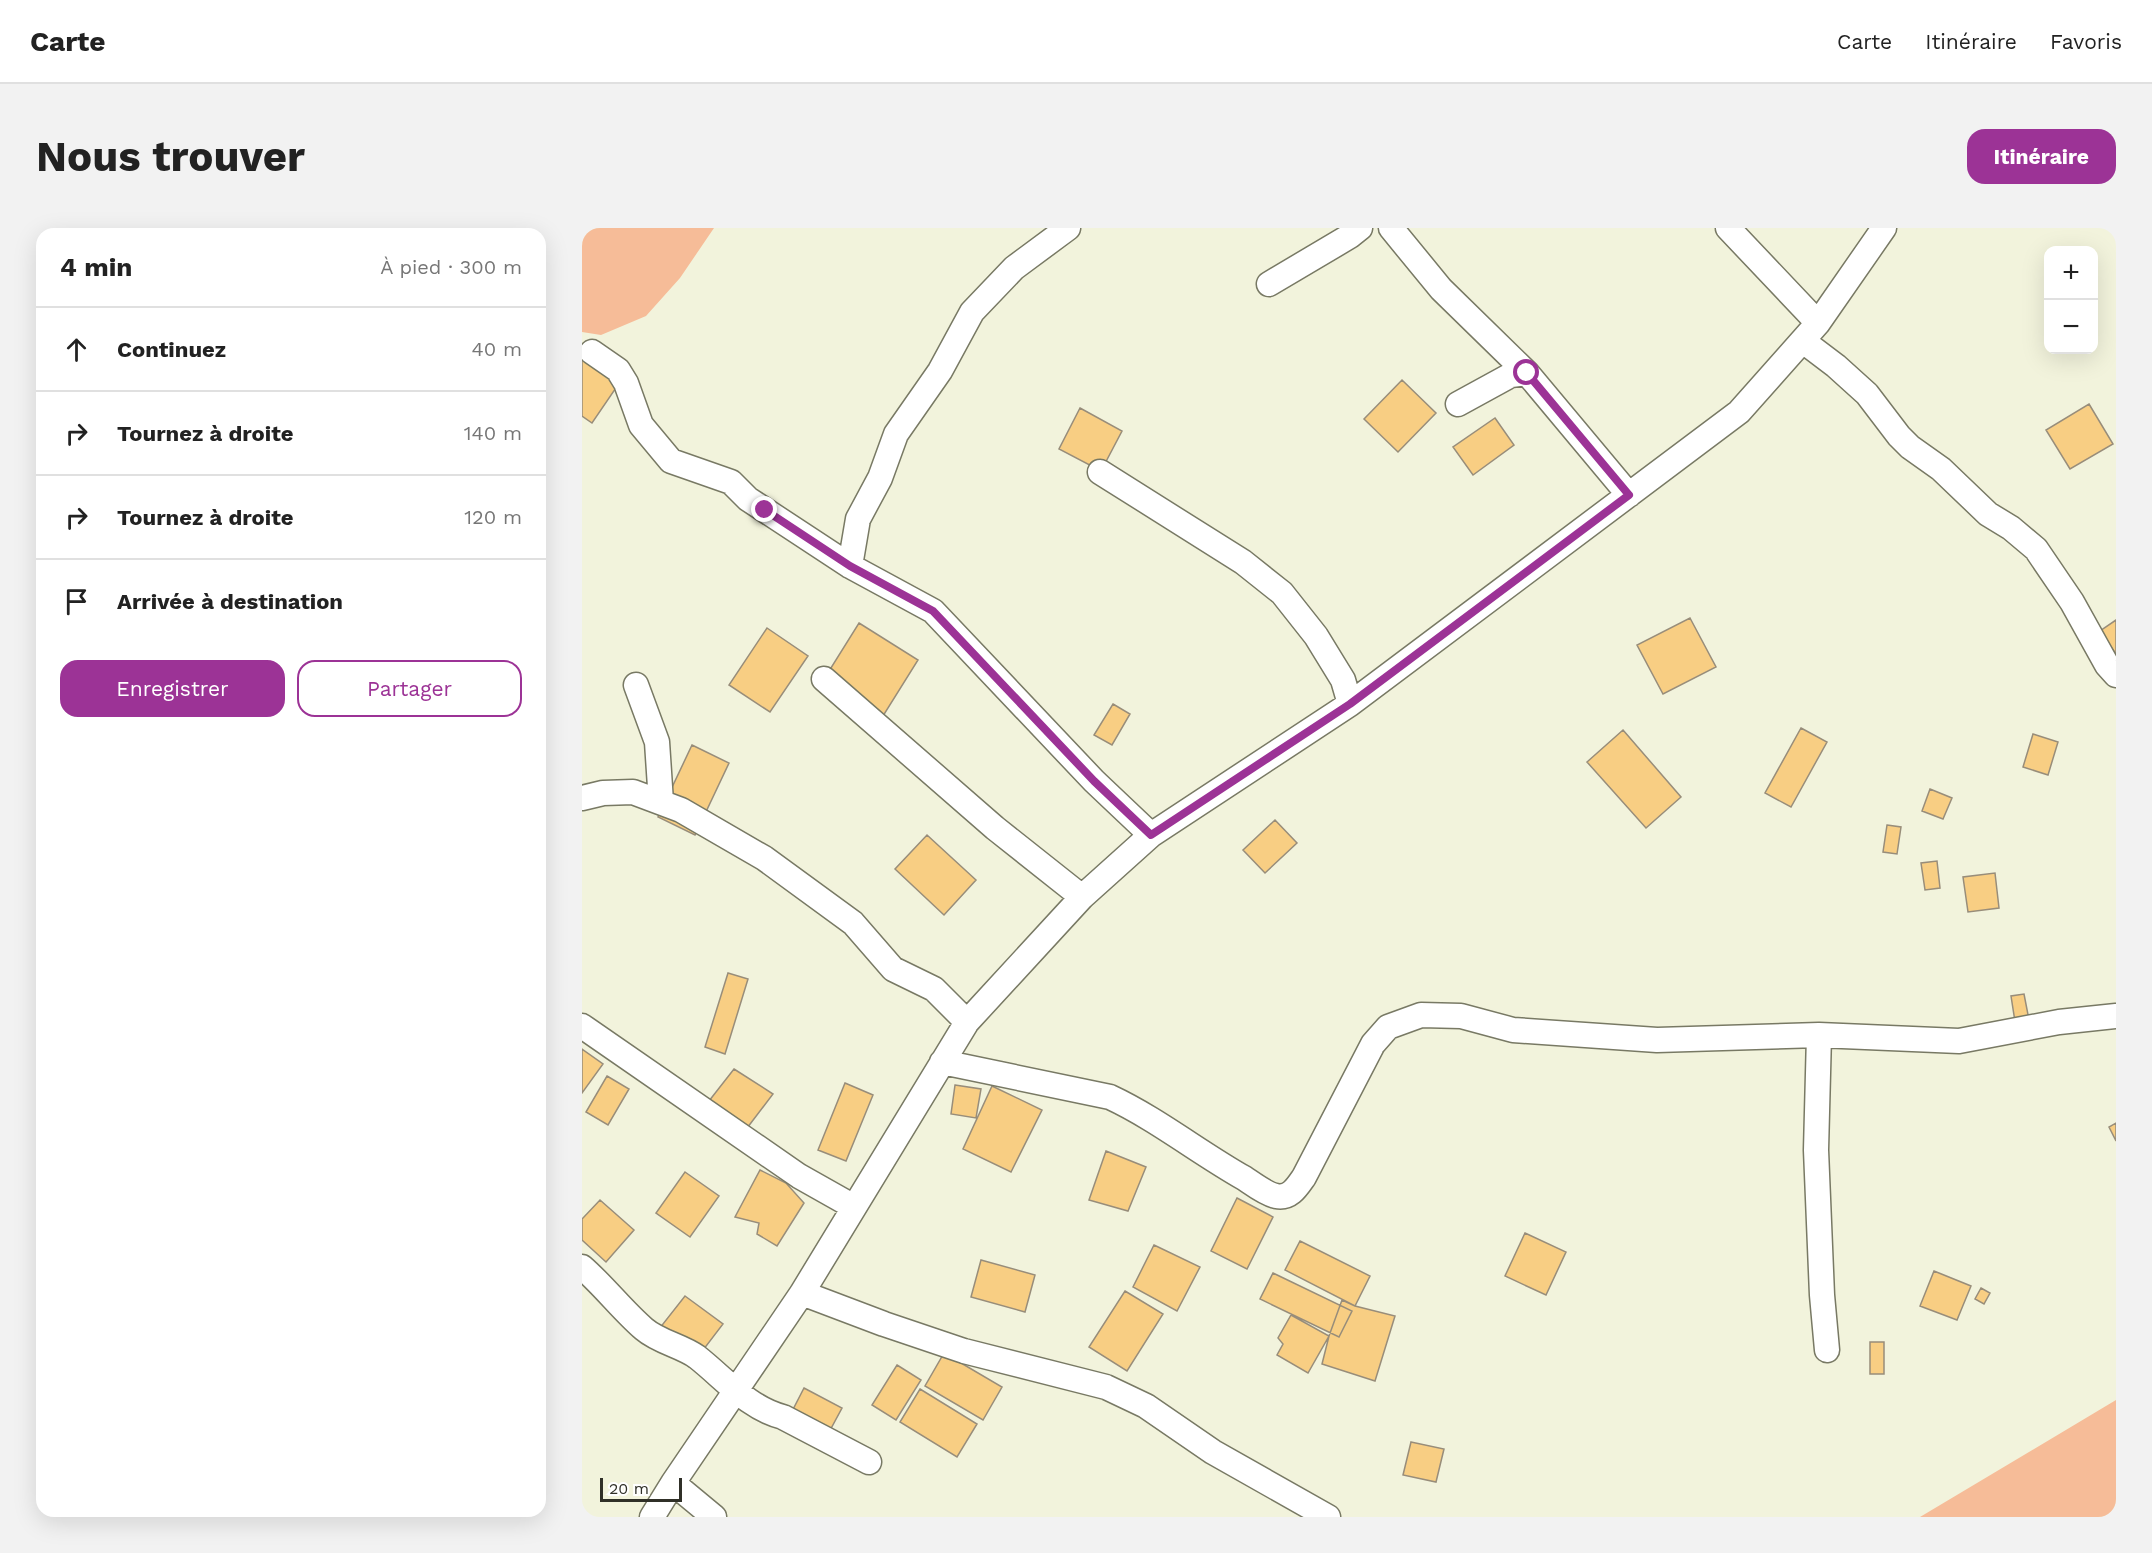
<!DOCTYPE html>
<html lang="fr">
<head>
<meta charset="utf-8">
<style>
	:root { --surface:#fff; --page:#f2f2f2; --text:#222; --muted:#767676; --line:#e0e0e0; --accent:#9c3396 }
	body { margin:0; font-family:"Work Sans",sans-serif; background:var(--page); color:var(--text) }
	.controls { position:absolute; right:18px; top:18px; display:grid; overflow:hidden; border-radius:12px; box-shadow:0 6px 24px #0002 }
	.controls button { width:54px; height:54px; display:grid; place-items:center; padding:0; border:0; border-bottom:2px solid var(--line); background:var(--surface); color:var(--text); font:30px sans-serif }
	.scale { position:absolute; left:18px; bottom:15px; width:82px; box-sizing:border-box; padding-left:6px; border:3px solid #303028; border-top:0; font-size:16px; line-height:21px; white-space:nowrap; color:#303028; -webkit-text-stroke:4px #fff; paint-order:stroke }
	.stop { position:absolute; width:18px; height:18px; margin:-14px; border:4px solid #9c3396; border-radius:50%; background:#fff }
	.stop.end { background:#9c3396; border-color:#fff; box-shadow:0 2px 6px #0008 }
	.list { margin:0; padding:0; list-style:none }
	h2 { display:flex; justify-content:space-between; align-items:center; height:78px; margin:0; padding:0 24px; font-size:26px }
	h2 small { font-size:20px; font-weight:400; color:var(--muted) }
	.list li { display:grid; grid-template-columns:39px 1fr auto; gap:18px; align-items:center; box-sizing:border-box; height:84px; padding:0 24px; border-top:2px solid var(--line) }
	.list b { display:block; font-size:22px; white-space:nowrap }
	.list em { font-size:20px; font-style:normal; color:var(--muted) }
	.actions { display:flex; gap:12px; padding:18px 24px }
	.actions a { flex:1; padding:14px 0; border:2px solid var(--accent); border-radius:18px; text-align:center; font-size:21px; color:var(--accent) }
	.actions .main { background:var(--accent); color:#fff }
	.icon { flex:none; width:33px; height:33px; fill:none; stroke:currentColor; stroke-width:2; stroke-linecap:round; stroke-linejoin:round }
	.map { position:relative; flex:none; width:1534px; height:1289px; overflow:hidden; border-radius:18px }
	header { display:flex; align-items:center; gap:36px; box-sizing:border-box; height:84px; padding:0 30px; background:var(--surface); border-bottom:2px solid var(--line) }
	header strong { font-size:28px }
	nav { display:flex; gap:33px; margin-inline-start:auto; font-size:21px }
	.intro { display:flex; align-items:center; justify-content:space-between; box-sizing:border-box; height:144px; padding:0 36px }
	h1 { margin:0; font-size:42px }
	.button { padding:15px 27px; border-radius:18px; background:var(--accent); color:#fff; font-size:21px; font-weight:700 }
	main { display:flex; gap:36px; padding:0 36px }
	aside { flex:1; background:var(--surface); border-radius:18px; box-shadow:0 6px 24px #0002 }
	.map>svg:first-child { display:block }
	.green { fill:#f6bc98 }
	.building { fill:#f8ce83; stroke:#988d7a; stroke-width:1.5 }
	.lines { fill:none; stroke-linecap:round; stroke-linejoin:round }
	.minor-casing { stroke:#787964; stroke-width:27 }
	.minor { stroke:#fff; stroke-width:24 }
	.route { stroke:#9c3396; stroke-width:8 }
</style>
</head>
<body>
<header>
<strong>Carte</strong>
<nav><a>Carte</a><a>Itinéraire</a><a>Favoris</a></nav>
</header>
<div class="intro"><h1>Nous trouver</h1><a class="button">Itinéraire</a></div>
<main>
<aside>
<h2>4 min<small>À pied · 300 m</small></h2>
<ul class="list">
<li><svg class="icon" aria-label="ahead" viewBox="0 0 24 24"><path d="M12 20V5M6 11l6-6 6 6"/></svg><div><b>Continuez</b></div><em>40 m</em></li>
<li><svg class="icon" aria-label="right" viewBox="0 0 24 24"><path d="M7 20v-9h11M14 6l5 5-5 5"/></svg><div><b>Tournez à droite</b></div><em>140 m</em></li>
<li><svg class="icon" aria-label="right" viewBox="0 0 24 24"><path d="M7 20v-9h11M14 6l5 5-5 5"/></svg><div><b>Tournez à droite</b></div><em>120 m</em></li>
<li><svg class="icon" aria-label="arrive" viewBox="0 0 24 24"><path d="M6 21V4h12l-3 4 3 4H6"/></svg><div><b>Arrivée à destination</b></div></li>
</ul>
<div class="actions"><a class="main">Enregistrer</a><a>Partager</a></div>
</aside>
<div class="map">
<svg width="1534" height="1289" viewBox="0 0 1534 1289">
	<rect width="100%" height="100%" fill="#f2f3dc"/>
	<path class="green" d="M 0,0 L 132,0 L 98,50 L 64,88 L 19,107 L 0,104 Z
		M 1534,1172 L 1534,1289 L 1338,1289 Z"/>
	<path class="building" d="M 0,129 L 38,154 L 10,195 L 0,188 Z
		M 820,152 L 854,185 L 816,224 L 782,191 Z
		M 1507,176 L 1531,216 L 1488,241 L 1464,202 Z
		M 498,180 L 540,203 L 519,243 L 477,221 Z
		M 913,190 L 932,217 L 891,247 L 871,219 Z
		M 1108,390 L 1134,439 L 1081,466 L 1055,417 Z
		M 1534,392 L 1534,426 L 1518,403 Z
		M 277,395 L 336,432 L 301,488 L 242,451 Z
		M 185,400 L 226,428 L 188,484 L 147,457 Z
		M 531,476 L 548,486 L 530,517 L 512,507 Z
		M 1219,500 L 1245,514 L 1209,579 L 1183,565 Z
		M 1041,502 L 1099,569 L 1064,600 L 1005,534 Z
		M 1451,506 L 1476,514 L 1466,547 L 1441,539 Z
		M 110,517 L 147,535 L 113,607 L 76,589 Z
		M 1348,561 L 1370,570 L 1361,591 L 1340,583 Z
		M 693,592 L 715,615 L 683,645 L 661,622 Z
		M 1305,597 L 1319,599 L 1315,626 L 1301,624 Z
		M 345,607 L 394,652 L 362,687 L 313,641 Z
		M 1355,633 L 1358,660 L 1343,662 L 1339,635 Z
		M 1413,645 L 1417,680 L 1386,684 L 1381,649 Z
		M 146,745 L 166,751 L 143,826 L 123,819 Z
		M 1442,766 L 1448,797 L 1434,800 L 1429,768 Z
		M 0,821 L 21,836 L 0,865 Z
		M 152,841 L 191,866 L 159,908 L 116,887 Z
		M 25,848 L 47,861 L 26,897 L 4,884 Z
		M 263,855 L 291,867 L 264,933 L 236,922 Z
		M 373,857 L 399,861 L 394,890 L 369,886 Z
		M 410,858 L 460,882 L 429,944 L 381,921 Z
		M 1534,895 L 1534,913 L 1527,899 Z
		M 524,923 L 564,939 L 546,983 L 507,972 Z
		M 178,942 L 204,955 L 222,975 L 195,1018 L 175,1006 L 177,995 L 153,989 Z
		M 103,944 L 137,968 L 108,1009 L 74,985 Z
		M 655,970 L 691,989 L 665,1041 L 629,1023 Z
		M 18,972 L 52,1002 L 24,1034 L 0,1012 L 0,991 Z
		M 943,1005 L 984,1024 L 964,1067 L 923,1048 Z
		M 718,1013 L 788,1048 L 773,1078 L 703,1042 Z
		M 572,1017 L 618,1039 L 595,1083 L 551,1059 Z
		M 399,1032 L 453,1047 L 443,1084 L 389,1069 Z
		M 1352,1043 L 1389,1058 L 1375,1092 L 1338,1078 Z
		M 691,1045 L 770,1083 L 757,1109 L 678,1071 Z
		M 1399,1060 L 1408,1065 L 1402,1076 L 1393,1071 Z
		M 543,1063 L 581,1086 L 545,1143 L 507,1119 Z
		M 103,1068 L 141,1096 L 115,1130 L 77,1101 Z
		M 760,1072 L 773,1078 L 813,1088 L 793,1153 L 740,1136 L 747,1108 Z
		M 709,1087 L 747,1108 L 726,1145 L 695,1127 L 701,1116 L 696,1110 Z
		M 1288,1114 L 1302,1114 L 1302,1146 L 1288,1146 Z
		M 362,1125 L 420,1159 L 401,1192 L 343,1158 Z
		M 315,1137 L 339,1152 L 314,1192 L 290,1177 Z
		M 222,1160 L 260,1180 L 239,1219 L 202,1199 Z
		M 338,1161 L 395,1196 L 375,1229 L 318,1194 Z
		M 829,1214 L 862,1221 L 854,1254 L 821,1247 Z"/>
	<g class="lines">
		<defs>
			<path id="minor" d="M 809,0 L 859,61 L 945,145 L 1047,267
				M 1146,0 L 1236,95
				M 687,56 L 768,8 L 778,0
				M 1221,113 L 1254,138 L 1285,166 L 1317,208 L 1328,219 L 1359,241 L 1406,286 L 1429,300 L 1454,321 L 1490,374 L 1525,437 L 1534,447
				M 10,124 L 36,142 L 44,155 L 59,197 L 89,233 L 149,254 L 166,271 L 268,338 L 351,383 L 512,553 L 569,607
				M 876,176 L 929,147 L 945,145
				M 518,244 L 661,334 L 700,365 L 734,408 L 761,452 L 768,476
				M 268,338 L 276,291 L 298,250 L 314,206 L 358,143 L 390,84 L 432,40 L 486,0
				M 242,451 L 413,600 L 500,669
				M 54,457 L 75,514 L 79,574
				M 0,570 L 21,565 L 51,564 L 99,582 L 182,630 L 271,695 L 311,741 L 352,761 L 385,794
				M 0,798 L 217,948 L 272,979
				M 1237,807 L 1234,922 L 1240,1067 L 1245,1122
				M 360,834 L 528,869 C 575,891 616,924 662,950 C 671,956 684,966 694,968 C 708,971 715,959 722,949 L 791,816 L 806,799 L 839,787 L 879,788 L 931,802 L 1075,812 L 1237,807 L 1377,813 L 1477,794 L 1534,788
				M 0,1039 C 22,1058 40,1082 62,1101 C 77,1114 100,1118 115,1129 C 143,1151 166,1180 201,1189 L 287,1234
				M 220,1065 L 302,1096 L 382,1123 L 524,1159 L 564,1178 L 631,1224 L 746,1289
				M 91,1255 L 132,1289
				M 70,1289 L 91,1255 L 220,1065 L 385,794 L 500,669 L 569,607 L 768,476 L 1157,184 L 1236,95 L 1302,0"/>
		</defs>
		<use href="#minor" class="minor-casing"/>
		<use href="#minor" class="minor"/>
	</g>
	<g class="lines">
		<path class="route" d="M 183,282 L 268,338 L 351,383 L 512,553 L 569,607 L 768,476 L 1047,267 L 945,145"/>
	</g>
</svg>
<div class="controls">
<button>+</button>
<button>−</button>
</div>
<div class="scale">20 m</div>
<div class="stop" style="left:945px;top:145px"></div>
<div class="stop end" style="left:183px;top:282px"></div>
</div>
</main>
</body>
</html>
